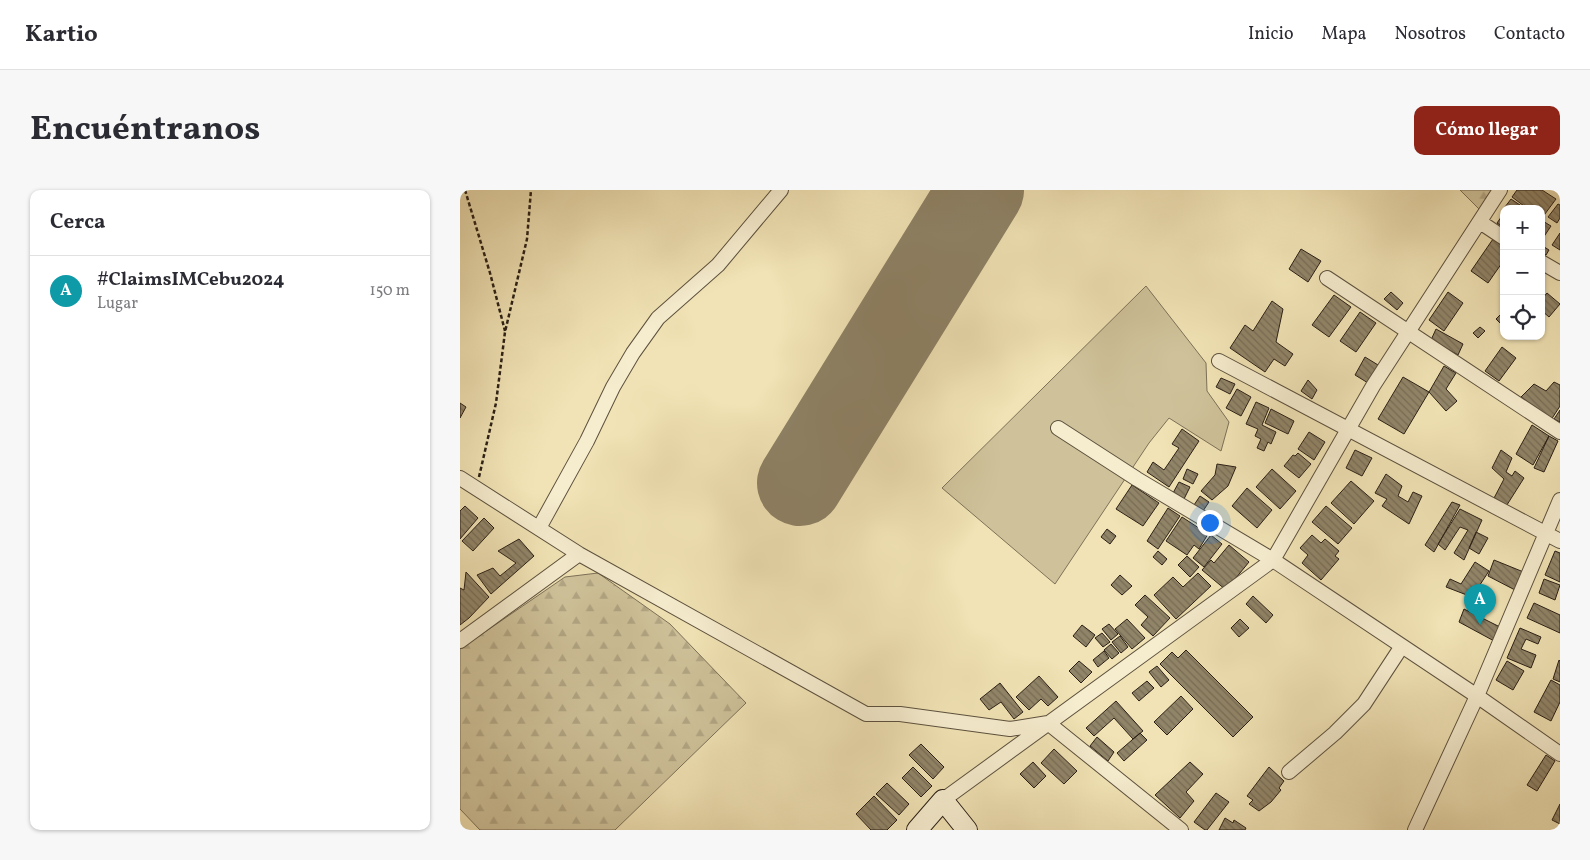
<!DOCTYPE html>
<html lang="es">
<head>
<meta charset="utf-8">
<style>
	:root { --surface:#fff; --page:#f7f7f7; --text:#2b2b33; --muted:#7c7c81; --line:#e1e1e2; --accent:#8f2418 }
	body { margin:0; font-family:Vollkorn,serif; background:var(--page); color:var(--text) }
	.controls { position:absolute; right:15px; top:15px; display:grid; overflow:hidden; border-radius:10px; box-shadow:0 1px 4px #0004 }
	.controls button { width:45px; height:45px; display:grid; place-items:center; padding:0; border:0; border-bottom:1px solid var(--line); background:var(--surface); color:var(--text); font:25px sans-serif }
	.you { position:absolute; left:749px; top:332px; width:18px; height:18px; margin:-12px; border:4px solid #fff; border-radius:50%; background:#1a73e8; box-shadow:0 0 0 8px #1a73e833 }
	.badge { display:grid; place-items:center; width:32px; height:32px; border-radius:50%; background:var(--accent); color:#fff; font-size:16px; font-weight:700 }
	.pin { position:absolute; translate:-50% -41px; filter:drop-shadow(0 1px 2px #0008) }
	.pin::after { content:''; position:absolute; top:26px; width:18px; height:15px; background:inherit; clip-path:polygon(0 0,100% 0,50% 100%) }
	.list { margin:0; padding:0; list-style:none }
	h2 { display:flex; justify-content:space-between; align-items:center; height:65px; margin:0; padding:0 20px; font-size:21px }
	h2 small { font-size:16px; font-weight:400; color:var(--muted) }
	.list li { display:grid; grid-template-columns:32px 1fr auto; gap:15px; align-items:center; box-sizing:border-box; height:70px; padding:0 20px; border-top:1px solid var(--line) }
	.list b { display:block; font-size:19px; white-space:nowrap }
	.list p { margin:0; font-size:16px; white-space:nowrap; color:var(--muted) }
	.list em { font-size:16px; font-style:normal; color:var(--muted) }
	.icon { flex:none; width:28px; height:28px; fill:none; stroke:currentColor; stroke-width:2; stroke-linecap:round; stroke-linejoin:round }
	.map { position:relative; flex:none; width:1100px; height:640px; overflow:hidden; border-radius:10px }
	header { display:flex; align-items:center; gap:30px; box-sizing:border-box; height:70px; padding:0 25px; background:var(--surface); border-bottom:1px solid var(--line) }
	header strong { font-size:24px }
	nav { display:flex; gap:28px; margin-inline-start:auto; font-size:18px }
	.intro { display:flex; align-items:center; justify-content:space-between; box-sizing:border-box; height:120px; padding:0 30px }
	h1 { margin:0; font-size:35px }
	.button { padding:12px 22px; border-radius:10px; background:var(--accent); color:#fff; font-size:18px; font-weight:700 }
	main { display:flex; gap:30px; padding:0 30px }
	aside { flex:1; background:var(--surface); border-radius:10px; box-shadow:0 1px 4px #0004 }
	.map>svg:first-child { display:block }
	.grass { fill:#cfc29a; stroke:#7c7158 }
	.forest { fill:url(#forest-firs); stroke:#7c7158 }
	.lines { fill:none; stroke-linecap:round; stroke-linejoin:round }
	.runway { stroke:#8e8266; stroke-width:86 }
	.building { fill:url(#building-back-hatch); stroke:#2a2016 }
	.street-casing { stroke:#5c513e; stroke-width:16 }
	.secondary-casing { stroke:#2a2016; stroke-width:22 }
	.path { stroke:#2a2016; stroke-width:2.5; stroke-dasharray:4 2.5; stroke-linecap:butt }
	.street { stroke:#f6edcf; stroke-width:14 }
	.secondary { stroke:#f6edcf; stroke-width:20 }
</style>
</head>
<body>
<header>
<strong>Kartio</strong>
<nav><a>Inicio</a><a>Mapa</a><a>Nosotros</a><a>Contacto</a></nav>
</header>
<div class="intro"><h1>Encuéntranos</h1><a class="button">Cómo llegar</a></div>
<main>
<aside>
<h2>Cerca<small></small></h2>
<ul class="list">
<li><span class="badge" style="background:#0f9aa8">A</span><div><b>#ClaimsIMCebu2024</b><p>Lugar</p></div><em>150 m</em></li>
</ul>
</aside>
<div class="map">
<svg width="1100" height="640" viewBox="0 0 1100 640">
	<defs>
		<pattern id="forest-firs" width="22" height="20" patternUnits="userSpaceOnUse" patternTransform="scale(1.25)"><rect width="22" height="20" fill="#cfc29a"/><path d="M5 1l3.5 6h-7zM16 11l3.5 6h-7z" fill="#b2a684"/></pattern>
		<pattern id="building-back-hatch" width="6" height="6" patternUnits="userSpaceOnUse" patternTransform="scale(1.25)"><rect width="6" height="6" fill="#918569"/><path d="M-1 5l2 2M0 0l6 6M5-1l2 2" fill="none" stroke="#776c55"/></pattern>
	</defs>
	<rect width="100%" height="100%" fill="#f1e3b5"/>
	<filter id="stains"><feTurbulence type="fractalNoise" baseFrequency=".004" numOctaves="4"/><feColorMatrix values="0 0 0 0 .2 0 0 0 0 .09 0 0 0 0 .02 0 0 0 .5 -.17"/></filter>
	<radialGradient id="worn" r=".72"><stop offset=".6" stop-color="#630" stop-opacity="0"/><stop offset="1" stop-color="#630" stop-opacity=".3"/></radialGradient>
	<path class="grass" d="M 686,96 L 746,173 L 747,201 L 769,232 L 761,261 L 709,228 L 689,253 L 595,394 L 482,298 Z"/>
	<path class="forest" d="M 1000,0 L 1035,0 L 1022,22 Z
		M 138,383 L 210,434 L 286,513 L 155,640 L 20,640 L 0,619 L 0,459 L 105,387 Z"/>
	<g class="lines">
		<path class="runway" d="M 340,293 L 521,0"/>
	</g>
	<path class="building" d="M 1057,0 L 1082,0 L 1096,9 L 1082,28 L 1081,19 L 1068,19 L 1052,7 Z
		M 1051,9 L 1066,19 L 1047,19 L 1045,17 Z
		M 1098,14 L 1100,15 L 1100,28 L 1097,33 L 1088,27 Z
		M 1044,23 L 1044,38 L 1037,33 Z
		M 1081,30 L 1091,36 L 1081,51 Z
		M 1100,43 L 1100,60 L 1092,55 Z
		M 1033,49 L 1044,56 L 1044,70 L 1028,93 L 1011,81 Z
		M 1081,55 L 1089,60 L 1086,65 L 1081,62 Z
		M 841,59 L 861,71 L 848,92 L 829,79 Z
		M 931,102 L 943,113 L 937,120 L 924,109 Z
		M 988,102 L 1003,113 L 984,141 L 969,130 Z
		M 1087,103 L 1100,114 L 1089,127 L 1081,120 L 1081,110 Z
		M 874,105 L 891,117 L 869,147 L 852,135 Z
		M 812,111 L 823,119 L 816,152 L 833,164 L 825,176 L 814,169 L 805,182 L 770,158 L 785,135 L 793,141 Z
		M 900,122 L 916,133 L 896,162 L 880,151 Z
		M 1041,124 L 1044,127 L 1044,133 L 1042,135 L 1036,129 Z
		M 1020,137 L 1025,141 L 1018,148 L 1013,143 Z
		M 976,139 L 1003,154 L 998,165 L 971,150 Z
		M 1042,157 L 1056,168 L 1039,191 L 1025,181 Z
		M 905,167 L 923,178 L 913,196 L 895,185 Z
		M 984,176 L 996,183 L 986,199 L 997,211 L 986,221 L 969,202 Z
		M 943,187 L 969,202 L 944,244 L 918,229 Z
		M 761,188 L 775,194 L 770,204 L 756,197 Z
		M 848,190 L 857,200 L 852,209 L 841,201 Z
		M 1094,192 L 1100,195 L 1100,216 L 1091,230 L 1061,207 L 1074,194 L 1086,201 Z
		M 777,199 L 791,207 L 781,226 L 766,218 Z
		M 796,212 L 809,218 L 802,235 L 816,242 L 811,254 L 808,252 L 804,261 L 797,258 L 801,249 L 795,246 L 798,239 L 786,234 Z
		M 0,213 L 6,217 L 0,228 Z
		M 811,219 L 834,231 L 828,244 L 805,233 Z
		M 1100,220 L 1100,232 L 1094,229 Z
		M 1072,235 L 1089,246 L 1073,275 L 1056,264 Z
		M 722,239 L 739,251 L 709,297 L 687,282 L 693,272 L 704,280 L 719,258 L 712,254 Z
		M 849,242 L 865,252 L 854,270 L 838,259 Z
		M 1089,246 L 1098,251 L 1084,282 L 1074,278 Z
		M 895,260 L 912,268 L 902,286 L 886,278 Z
		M 1041,260 L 1052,268 L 1046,282 L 1052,286 L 1055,281 L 1064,288 L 1045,318 L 1033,310 L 1044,289 L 1032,278 Z
		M 838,263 L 851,274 L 839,288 L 824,276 L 833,265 L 835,266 Z
		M 757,274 L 776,277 L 768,296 L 752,310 L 741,301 L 755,285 Z
		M 727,279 L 738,284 L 733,294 L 723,289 Z
		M 812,279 L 836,301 L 820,319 L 796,297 Z
		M 926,284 L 942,296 L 938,306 L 948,312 L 953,302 L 962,306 L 949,334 L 922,316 L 927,309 L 915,303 Z
		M 891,291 L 914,311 L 894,334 L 871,313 Z
		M 719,292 L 730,297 L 724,309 L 713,303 Z
		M 672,295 L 699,313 L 683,336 L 656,319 Z
		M 787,298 L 812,320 L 797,338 L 772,316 Z
		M 740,306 L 749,312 L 743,321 L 734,315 Z
		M 992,312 L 1000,315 L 974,362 L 965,355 Z
		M 5,316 L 18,328 L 0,349 L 0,321 Z
		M 866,316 L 892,338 L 878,354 L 852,332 Z
		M 708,318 L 720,326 L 698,359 L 687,351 Z
		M 1000,319 L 1022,330 L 1004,370 L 994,363 L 1008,340 L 1000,337 L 985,360 L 978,354 Z
		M 722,327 L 748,344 L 739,359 L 734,355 L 727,365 L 706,351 Z
		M 24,328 L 34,338 L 13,361 L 2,351 Z
		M 647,339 L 656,346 L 650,354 L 641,347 Z
		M 1016,342 L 1028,348 L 1019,364 L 1009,358 Z
		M 751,345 L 762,354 L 744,377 L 733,368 Z
		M 852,345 L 861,353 L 865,349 L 879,361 L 875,366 L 879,369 L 861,390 L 842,373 L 848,365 L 840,358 Z
		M 59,349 L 74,366 L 31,404 L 17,385 L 33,378 L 40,386 L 56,373 L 38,361 Z
		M 769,355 L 789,372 L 766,400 L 742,380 L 751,370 L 754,373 Z
		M 698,361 L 707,369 L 702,375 L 693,367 Z
		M 1095,361 L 1100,363 L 1100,392 L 1085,385 Z
		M 727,366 L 739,377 L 730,387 L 718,375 Z
		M 1034,370 L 1066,383 L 1057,401 L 1028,386 Z
		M 1015,372 L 1029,381 L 1012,407 L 986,397 L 990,389 L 1001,394 Z
		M 6,382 L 29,407 L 9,428 L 0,435 L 0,398 L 4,400 Z
		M 738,383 L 751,396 L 716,429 L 694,405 L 713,387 L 723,397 Z
		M 660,385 L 672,396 L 662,405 L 651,395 Z
		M 1084,389 L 1100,395 L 1095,410 L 1079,403 Z
		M 685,405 L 710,428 L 693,446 L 681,435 L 688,427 L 675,415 Z
		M 793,406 L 813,425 L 806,433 L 786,414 Z
		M 1074,413 L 1100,425 L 1100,443 L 1067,428 Z
		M 1004,419 L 1042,438 L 1036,452 L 999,432 Z
		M 667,429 L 685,448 L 672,459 L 655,439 Z
		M 780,429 L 789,438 L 779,447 L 771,438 Z
		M 649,434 L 658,444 L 651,450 L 642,439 Z
		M 622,435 L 635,445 L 626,457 L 613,446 Z
		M 1060,438 L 1081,447 L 1078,454 L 1066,449 L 1061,459 L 1076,465 L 1071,478 L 1047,468 Z
		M 642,443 L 650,452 L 643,457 L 635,448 Z
		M 660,446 L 668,457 L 661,463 L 652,452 Z
		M 651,454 L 659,463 L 652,469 L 644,460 Z
		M 726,460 L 793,527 L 773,547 L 700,474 L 712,462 L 718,468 Z
		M 644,461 L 649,468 L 638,477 L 633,470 Z
		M 1099,470 L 1100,471 L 1100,492 L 1093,489 Z
		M 619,471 L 632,482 L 621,493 L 609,481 Z
		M 1047,471 L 1064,481 L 1053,500 L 1036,490 Z
		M 697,476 L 709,490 L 701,497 L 689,482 Z
		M 579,486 L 598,507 L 588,516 L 581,509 L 569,520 L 556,507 Z
		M 1091,490 L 1100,495 L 1100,512 L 1091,531 L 1074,522 Z
		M 687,491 L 694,498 L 679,511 L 672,503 Z
		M 540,493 L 563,522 L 554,529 L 541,512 L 529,520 L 520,509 Z
		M 721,506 L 733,519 L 707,545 L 694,532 Z
		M 656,511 L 683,541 L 673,549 L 654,528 L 634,546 L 626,538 Z
		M 680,543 L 687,550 L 664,571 L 657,563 Z
		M 637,547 L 654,562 L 648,571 L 630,556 Z
		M 461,554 L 484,577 L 473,589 L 449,565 Z
		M 594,559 L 617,581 L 604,594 L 581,573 Z
		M 1086,565 L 1095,571 L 1077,601 L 1067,595 Z
		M 573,572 L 586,586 L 574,598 L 560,584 Z
		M 730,572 L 743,584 L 726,602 L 734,611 L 720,628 L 695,605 Z
		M 453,577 L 472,596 L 461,607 L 442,588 Z
		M 809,577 L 824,591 L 819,598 L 821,600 L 811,612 L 799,621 L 789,614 L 793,610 L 787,606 Z
		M 427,593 L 449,614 L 439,625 L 416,604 Z
		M 756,603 L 769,612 L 747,640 L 745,640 L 734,632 Z
		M 414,606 L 437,630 L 427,640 L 411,640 L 396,624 Z
		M 1100,614 L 1100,634 L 1092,630 Z
		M 765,628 L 773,633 L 774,630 L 786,638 L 785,640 L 759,640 Z"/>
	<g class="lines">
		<defs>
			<path id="street" d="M 1020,32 L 1044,48
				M 1081,72 L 1100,83
				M 867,88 L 1100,242
				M 759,171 L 1100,351
				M 598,238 L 677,289 L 813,370 L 1017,506 L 1100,564
				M 0,288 L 119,364 L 406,524 L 440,524 L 550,539 L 588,533 L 721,640
				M 79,338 L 127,251 L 153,197 L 173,163 L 198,128 L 258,75 L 321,0
				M 0,451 L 119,364
				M 829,582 L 875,543 L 904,514 L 942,456
				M 483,610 L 813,370 L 913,196 L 1040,0
				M 955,640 L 1017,506 L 1100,310"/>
			<path id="secondary" d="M 457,640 L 483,610 L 507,640"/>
		</defs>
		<use href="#street" class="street-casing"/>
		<use href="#secondary" class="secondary-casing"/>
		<path class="path" d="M 5,0 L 30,83 L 45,141
			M 19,287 L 36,213 L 45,142 L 67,49 L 71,0"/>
		<use href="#street" class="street"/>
		<use href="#secondary" class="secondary"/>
	</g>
	<rect width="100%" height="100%" filter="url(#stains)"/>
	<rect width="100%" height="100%" fill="url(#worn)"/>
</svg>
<div class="controls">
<button>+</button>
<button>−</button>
<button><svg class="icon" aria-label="locate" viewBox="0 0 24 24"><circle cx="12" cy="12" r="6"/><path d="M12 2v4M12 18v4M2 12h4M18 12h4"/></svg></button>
</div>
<div class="you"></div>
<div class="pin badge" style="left:1020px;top:435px;background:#0f9aa8">A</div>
</div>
</main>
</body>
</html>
